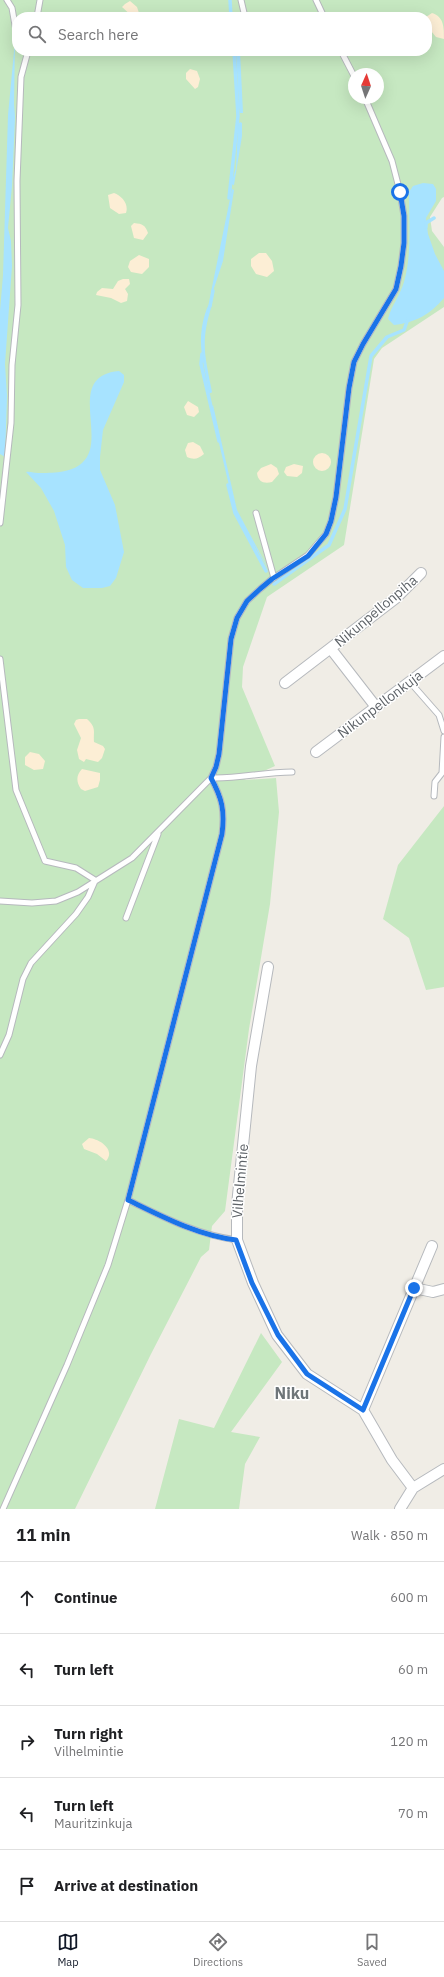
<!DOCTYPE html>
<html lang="en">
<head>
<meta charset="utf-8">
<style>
	:root { --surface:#fff; --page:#f6f6f6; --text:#202124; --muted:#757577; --line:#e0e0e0; --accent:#111827 }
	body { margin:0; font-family:"IBM Plex Sans",sans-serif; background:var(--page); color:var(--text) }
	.compass { position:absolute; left:348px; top:68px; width:36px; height:36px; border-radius:50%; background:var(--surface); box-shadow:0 4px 16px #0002; rotate:3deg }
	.stop { position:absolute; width:12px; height:12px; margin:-9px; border:3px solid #1a73e8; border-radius:50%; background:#fff }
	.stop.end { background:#1a73e8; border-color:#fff; box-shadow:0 1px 4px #0008 }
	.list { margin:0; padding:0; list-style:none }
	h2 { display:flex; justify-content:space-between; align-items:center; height:52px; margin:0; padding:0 16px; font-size:17px }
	h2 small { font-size:13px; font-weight:400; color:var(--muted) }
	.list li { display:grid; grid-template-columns:26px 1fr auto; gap:12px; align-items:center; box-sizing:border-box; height:72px; padding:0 16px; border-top:1px solid var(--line) }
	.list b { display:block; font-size:15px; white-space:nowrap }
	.list p { margin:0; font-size:13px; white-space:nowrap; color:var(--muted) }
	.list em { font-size:13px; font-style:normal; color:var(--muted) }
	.icon { flex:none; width:22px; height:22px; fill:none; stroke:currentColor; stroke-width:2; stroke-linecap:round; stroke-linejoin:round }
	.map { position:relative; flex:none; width:444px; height:1509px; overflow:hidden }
	.search { position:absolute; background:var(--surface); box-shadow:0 4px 16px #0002; left:12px; right:12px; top:12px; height:44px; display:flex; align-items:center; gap:10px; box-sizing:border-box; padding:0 14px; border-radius:16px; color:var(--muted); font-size:15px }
	.sheet { height:412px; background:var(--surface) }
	nav { display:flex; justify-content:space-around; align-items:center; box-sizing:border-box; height:56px; border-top:1px solid var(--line); background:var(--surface); font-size:11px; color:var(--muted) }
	nav a { display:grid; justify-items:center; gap:2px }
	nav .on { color:var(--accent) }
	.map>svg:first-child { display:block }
	.green { fill:#c6e8c1; fill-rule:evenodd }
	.sand { fill:#fceed5 }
	.water { fill:#a7e3ff }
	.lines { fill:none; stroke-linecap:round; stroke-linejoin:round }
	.stream { stroke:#a7e3ff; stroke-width:3.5 }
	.service-casing { stroke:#b6b9bd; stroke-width:7 }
	.minor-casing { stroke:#b6b9bd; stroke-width:12 }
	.service { stroke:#fff; stroke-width:5 }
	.minor { stroke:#fff; stroke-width:10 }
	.route { stroke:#1a73e8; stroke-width:5 }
	.labels { text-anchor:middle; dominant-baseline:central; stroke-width:3; stroke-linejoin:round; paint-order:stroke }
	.street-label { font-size:14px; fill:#5d6267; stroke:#fff }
	.quarter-label { font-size:16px; font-weight:bold; fill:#6e7579; stroke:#fff }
</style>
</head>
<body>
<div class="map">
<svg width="444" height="1509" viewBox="0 0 444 1509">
	<rect width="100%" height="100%" fill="#f0ede6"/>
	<path class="green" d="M 0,0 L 444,0 L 444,197 L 442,198 L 430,217 L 432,231 L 444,247 L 444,307 L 382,348 L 374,359 L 344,545 L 267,597 L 243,667 L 242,687 L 275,766 L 244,780 L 276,778 L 279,812 L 270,904 L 249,1029 L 225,1211 L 212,1226 L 209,1250 L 201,1257 L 151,1354 L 75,1509 L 0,1509 ZM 17,17 L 427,17 L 427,51 L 17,51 ZM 354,74 L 378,74 L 378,98 L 354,98 Z
		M 444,806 L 444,987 L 426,990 L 409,938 L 383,919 L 398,865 Z
		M 261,1333 L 282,1362 L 231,1432 L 260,1437 L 245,1464 L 239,1509 L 155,1509 L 179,1419 L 214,1428 Z"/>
	<path class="sand" d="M 130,1 L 137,7 L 139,13 L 136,17 L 133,17 L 122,7 L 125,4 Z
		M 432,13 C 444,17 444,27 444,39 L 436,37 L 427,26 L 426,17 Z
		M 190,69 L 197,71 L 200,79 L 198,87 L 195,89 L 186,79 L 186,73 Z
		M 114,193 C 122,196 129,204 126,213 L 119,214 L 110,208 L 108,195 Z
		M 134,223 C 143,224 145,225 148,233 L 143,240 L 134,238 L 131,226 Z
		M 259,253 L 266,253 L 272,261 L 274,271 L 267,277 L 256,274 L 251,266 L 251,259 Z
		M 139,255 L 149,259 L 149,267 L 142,274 L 131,272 L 128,267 L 130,261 Z
		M 123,279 L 129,279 L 130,284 L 125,289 L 128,294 L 127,301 L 121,303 L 111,298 L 96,295 L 97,292 L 102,288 L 113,289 L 118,281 Z
		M 188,401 L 198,407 L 199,412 L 194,417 L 187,415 L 184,407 Z
		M 193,442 L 200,446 L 204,454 C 198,459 194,460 187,457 L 185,450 L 188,443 Z
		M313 462a9 9 0 1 1 18 0a9 9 0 1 1-18 0Z
		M 271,464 L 277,468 L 279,474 L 272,482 C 264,484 258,482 257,473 L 261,468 Z
		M 294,464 L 303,466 L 302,473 L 297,477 L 287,476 L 284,472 L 286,467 Z
		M 79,719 L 87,719 C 97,728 93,731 94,742 L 103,746 L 105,749 L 102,758 L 98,762 L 86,759 L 84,762 L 79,759 L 77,750 L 81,738 L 74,724 L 76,720 Z
		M 30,752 L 39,754 L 45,761 L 43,769 L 34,770 L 25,765 L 25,757 Z
		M 82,769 L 100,773 L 100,780 L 98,787 L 85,791 L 81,789 C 76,782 76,775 82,769 Z
		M 89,1138 C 100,1139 116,1150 106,1161 L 97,1154 L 84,1149 L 82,1144 Z"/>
	<path class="water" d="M 15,41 L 14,104 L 15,117 L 12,186 L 8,228 L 11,241 L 12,266 L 5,364 L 7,396 L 5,457 L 0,454 L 0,311 L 3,275 L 8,115 Z
		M 236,51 L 240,51 L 243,113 L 240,113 L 239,108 Z
		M 240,122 L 242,123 L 242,136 L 234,185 L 231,184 L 236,168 L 238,125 Z
		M 423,183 L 433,184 L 436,189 L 436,201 L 426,218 L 428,234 L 435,254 L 444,271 L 444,298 C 429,315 417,322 394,325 L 388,319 C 391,306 400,296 404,282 C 412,254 409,222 409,192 L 413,186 Z
		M 232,189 L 234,190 L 223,261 L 212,294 L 211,292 Z
		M 211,303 L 212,305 C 200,342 205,356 212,392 L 211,393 L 209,393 C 204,364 196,343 205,314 C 207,309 207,306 211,303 Z
		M 119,371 L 124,375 L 124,382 L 103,430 L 100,457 L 100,470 L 115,505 L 124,552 L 116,578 L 110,586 L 102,588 L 83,588 L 72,580 L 66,567 L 65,545 L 54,511 L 41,488 L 26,472 C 30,471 34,473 38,473 C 52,473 71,473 82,463 C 109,440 64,376 119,371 Z
		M 213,405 L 237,510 L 270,572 L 237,516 L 234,507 L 211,409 Z"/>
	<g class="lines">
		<path class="stream" d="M 230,0 L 231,17
			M 229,198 L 238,116 L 234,51
			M 426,227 L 426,223 L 434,218
			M 210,306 L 213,291
			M 202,354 L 201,364 L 219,441
			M 228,485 L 235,513 L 266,571
			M 274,584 L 329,545 L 345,509 L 371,356 L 387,337 L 404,330 L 408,319"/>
		<defs>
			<path id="service" d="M 7,0 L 12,8 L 16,31
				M 241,0 L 245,17
				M 316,0 L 324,17
				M 37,17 L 40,0
				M 341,51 L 354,76
				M 256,513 L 274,578
				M 0,523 L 11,423 L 12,365 L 18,305 L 17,181 L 21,77 L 28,51
				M 0,659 L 16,790 L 45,861 L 76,868 L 95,880
				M 410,682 L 439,715 L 444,731
				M 211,778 C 238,779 264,772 292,772
				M 434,796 L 435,782 L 442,773 L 444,737
				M 0,901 L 32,903 L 56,901 L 78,892 L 132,858 L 211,778 L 216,767 L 219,754 L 231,639 L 237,618 L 247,601 L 260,589 L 272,579 L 308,555 L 326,534 L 331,521 L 336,497 L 349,388 L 354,362 L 363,344 L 396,289 L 401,266 L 404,243 L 404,216 L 400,192 L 392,161 L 365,98
				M 126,918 L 158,834
				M 0,1055 L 9,1035 L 23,979 L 31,963 L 76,914 L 88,897 L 95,881
				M 128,1200 C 163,1217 197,1235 237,1240
				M 3,1509 L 67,1365 L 108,1265 L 128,1200 L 222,834 C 225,811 222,798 211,778"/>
			<path id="minor" d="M 331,649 L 376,707
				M 285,683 L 396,598 L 421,573
				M 316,752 L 444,656
				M 268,967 L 251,1066 L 237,1205 L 237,1240 L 253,1283 L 277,1335 L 307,1374 L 363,1410 L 392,1460 L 413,1488
				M 414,1288 L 433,1292 L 444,1289
				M 363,1410 L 432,1246
				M 400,1509 L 413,1488 L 444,1469"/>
		</defs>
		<use href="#service" class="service-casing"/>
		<use href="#minor" class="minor-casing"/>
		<use href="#service" class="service"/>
		<use href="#minor" class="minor"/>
	</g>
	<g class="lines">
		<path class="route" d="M 400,192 L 404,216 L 404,243 L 401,266 L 396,289 L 363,344 L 354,362 L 349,388 L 336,497 L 331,521 L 326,534 L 308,556 L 272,579 L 260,589 L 247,601 L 237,618 L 231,639 L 219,754 L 216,767 L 211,778 C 222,798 225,811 222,834 L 128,1200 C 163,1217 197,1235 236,1240 L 252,1283 L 278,1335 L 307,1374 L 363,1410 L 414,1288"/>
	</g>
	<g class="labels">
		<g class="street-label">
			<text transform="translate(376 611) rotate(-40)">Nikunpellonpiha</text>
			<text transform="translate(380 704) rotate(-37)">Nikunpellonkuja</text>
			<text transform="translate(240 1181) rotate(-85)">Vilhelmintie</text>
		</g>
		<g class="quarter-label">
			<text x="292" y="1393">Niku</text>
		</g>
	</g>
</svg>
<svg class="compass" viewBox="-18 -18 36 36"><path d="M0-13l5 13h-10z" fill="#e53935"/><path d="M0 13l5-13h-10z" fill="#757577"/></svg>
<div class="stop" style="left:400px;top:192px"></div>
<div class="stop end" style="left:414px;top:1288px"></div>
<div class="search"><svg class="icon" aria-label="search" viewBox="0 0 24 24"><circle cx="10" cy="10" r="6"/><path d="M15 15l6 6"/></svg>Search here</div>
</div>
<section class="sheet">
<h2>11 min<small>Walk · 850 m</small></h2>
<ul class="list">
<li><svg class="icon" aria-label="ahead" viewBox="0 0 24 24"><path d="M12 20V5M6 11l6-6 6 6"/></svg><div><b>Continue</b></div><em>600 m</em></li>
<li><svg class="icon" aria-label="left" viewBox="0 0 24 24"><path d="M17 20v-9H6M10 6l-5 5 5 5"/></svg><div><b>Turn left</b></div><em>60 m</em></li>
<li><svg class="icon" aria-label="right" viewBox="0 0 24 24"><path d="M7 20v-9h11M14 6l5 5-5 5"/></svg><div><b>Turn right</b><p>Vilhelmintie</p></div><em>120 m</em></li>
<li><svg class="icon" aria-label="left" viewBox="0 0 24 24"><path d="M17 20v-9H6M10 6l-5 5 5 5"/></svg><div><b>Turn left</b><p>Mauritzinkuja</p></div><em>70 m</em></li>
<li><svg class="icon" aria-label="arrive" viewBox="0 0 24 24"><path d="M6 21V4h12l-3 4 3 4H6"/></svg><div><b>Arrive at destination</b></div></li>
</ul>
</section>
<nav>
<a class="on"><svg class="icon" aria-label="map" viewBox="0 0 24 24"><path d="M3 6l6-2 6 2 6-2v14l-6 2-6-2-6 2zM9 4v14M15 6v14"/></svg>Map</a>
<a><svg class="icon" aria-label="directions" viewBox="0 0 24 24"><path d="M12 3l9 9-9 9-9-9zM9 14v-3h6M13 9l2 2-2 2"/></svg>Directions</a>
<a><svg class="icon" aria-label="saved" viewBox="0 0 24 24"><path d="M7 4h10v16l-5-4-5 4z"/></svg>Saved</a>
</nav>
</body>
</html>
